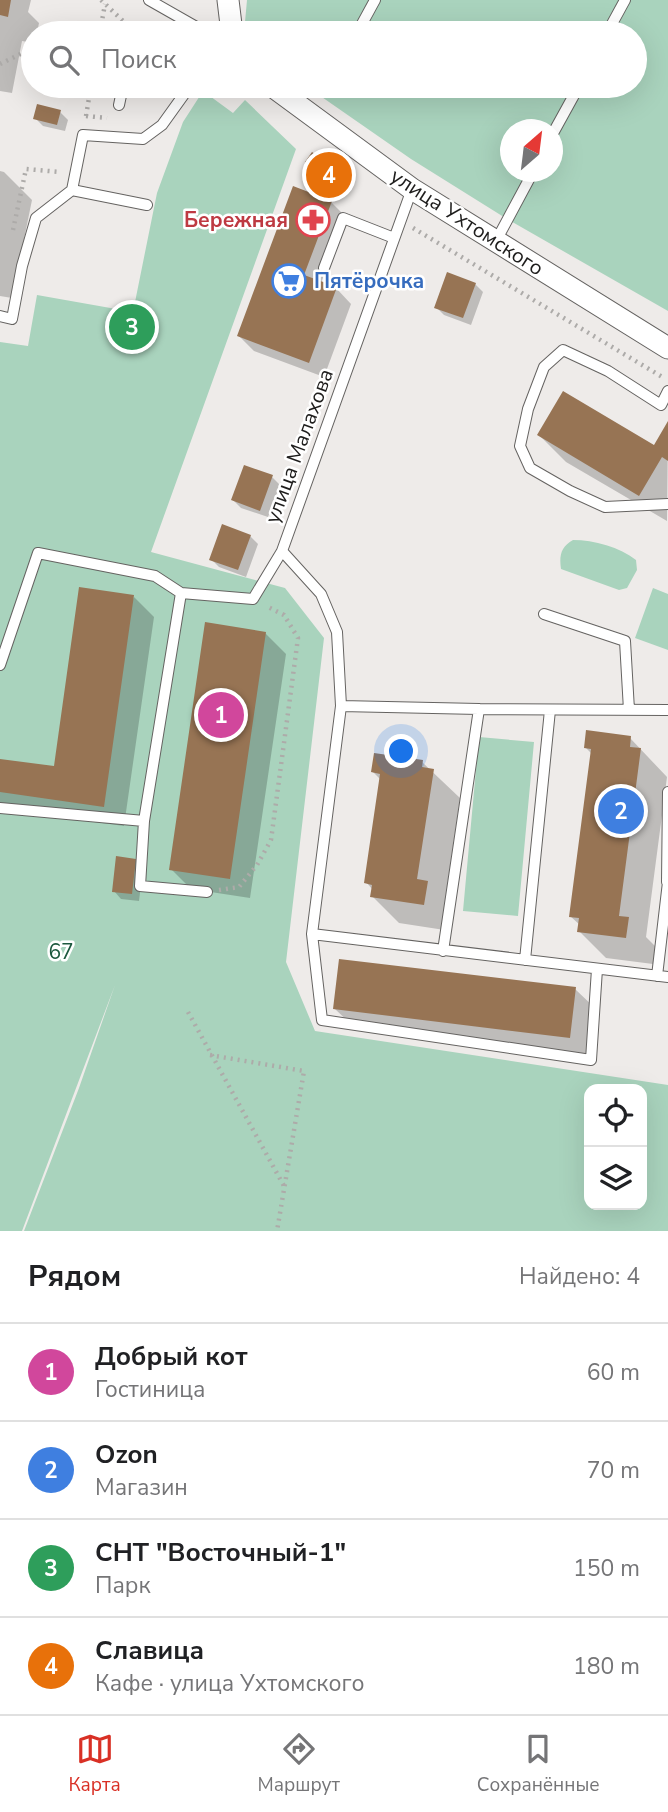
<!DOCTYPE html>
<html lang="ru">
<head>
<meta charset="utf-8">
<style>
	:root { --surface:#fff; --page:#f6f6f6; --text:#202124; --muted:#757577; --line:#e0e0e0; --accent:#d93025 }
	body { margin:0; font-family:"Nunito Sans",sans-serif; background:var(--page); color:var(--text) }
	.controls { position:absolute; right:21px; bottom:21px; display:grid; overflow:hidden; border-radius:14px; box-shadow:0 7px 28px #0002 }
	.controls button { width:63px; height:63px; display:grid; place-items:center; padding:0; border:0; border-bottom:2px solid var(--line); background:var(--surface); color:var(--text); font:35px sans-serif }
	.compass { position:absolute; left:500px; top:119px; width:63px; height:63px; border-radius:50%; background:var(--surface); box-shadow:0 7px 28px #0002; rotate:28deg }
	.you { position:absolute; left:402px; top:752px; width:24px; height:24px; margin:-18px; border:5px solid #fff; border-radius:50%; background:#1a73e8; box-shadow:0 0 0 10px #1a73e833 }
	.badge { display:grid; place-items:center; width:46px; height:46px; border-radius:50%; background:var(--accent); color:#fff; font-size:23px; font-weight:700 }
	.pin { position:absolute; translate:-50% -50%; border:4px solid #fff; box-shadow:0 2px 7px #0006 }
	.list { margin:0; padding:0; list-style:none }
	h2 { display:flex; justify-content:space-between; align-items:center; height:91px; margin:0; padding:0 28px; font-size:30px }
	h2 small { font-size:23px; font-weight:400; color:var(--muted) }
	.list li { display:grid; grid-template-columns:46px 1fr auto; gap:21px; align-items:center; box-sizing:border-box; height:98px; padding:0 28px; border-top:2px solid var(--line) }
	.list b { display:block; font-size:26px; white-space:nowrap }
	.list p { margin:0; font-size:23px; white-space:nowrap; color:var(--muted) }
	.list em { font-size:23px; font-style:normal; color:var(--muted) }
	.icon { flex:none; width:38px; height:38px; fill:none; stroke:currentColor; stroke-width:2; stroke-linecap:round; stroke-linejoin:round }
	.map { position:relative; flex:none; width:668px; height:1231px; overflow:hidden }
	.search { position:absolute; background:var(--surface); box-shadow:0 7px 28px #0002; left:21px; right:21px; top:21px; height:77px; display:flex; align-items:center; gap:18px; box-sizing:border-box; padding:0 24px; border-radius:38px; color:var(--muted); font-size:26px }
	.sheet { height:483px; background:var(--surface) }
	nav { display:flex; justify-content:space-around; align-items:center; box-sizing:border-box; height:98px; border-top:2px solid var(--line); background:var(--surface); font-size:19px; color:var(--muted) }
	nav a { display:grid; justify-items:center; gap:4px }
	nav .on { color:var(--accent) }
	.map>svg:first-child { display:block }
	.green { fill:#a9d3bd; fill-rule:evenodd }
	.shadow { fill:#0003 }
	.building { fill:#977454 }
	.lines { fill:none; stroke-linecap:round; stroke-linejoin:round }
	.lane-casing { stroke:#656361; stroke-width:12 }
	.street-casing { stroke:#656361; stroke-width:23 }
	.path { stroke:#adaba9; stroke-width:4.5; stroke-dasharray:2 5; stroke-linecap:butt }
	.lane { stroke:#fff; stroke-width:10 }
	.street { stroke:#fff; stroke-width:21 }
	.labels { text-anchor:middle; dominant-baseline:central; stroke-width:5; stroke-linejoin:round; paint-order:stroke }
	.health-label { font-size:21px; font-weight:bold; fill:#be3a42; stroke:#fff; text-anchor:end }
	.street-label { font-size:21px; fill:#1e1d1c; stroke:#fff }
	.shop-label { font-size:21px; font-weight:bold; fill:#366cbe; stroke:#fff; text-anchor:start }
	.park-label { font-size:21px; fill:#1c583e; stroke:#fff }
</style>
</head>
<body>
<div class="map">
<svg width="668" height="1231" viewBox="0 0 668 1231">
	<rect width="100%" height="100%" fill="#eeebe9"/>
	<path class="green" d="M 247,0 L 668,0 L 668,311 L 507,219 L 411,159 L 306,86 L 635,86 L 635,33 L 244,33 ZM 510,130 L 552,130 L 552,172 L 510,172 Z
		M 203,91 L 233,113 L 245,100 L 296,149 L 151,552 L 285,588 L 324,638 L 286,962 L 315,1031 L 668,1085 L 668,1231 L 24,1231 L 79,1088 L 115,985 L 22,1231 L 0,1231 L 0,342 L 28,346 L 37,295 L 133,312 L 157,193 L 183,122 ZM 589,1089 L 642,1089 L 642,1205 L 589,1205 Z
		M 573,540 C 594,540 620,547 636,560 L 637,570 L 627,588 L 619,590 L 561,569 C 559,555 561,547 573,540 Z
		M 653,588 L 668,594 L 668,650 L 635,638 Z
		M 479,737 L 534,742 L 518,916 L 463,911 Z"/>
	<path class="shadow" d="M 0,0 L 31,0 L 28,12 L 39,23 L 37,33 L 33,33 L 33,43 L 22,41 L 12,93 L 0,91 Z
		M 60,112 L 68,120 L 65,131 L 43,126 L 35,118 Z
		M 326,164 L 329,168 L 327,171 L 337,179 L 334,182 L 310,165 Z
		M 0,171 L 4,172 L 32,200 L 12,298 L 0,296 Z
		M 321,185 L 332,191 L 330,195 L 320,189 Z
		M 331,202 L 346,217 L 321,283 L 336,288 L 351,304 L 324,377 L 254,351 L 239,336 Z
		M 475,284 L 483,292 L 471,325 L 444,315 L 436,307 Z
		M 668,425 L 667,521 L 566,462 L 539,435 L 655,447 Z
		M 272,477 L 280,485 L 268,517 L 241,508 L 233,500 Z
		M 250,536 L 258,544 L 246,577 L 219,567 L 211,559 Z
		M 134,597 L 154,617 L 124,826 L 6,810 L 0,804 L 0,760 L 55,768 Z
		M 265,633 L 286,654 L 250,898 L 191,889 L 171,869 Z
		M 630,738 L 667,777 L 646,937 L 655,946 L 653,964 L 606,958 L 579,931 L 580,925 L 570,916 L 592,754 L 586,748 Z
		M 422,762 L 460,798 L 445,900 L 454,909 L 451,931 L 399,923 L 372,896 L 373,890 L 366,882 L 381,780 L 373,772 Z
		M 135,860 L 143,868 L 139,901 L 121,899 L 114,891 Z
		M 575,989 L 596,1009 L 590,1057 L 356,1029 L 335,1009 Z"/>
	<path class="building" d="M 0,0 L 11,0 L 8,17 L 0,15 Z
		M 37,104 L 61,110 L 57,125 L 33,119 Z
		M 312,152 L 327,163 L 319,173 L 305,162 Z
		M 293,186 L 332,201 L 304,275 L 337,287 L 309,363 L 237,336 Z
		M 447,272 L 476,283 L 463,318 L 434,308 Z
		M 563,391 L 654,445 L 668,421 L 668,461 L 662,457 L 639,496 L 537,435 Z
		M 244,465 L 273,475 L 260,511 L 231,500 Z
		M 222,524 L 251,535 L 238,570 L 209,560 Z
		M 79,587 L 134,595 L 104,807 L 0,792 L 0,759 L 54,766 Z
		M 205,622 L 266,632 L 230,879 L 169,870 Z
		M 586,730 L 631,736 L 630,747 L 641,748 L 619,916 L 629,917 L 626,938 L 577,932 L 579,918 L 569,917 L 591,749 L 584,748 Z
		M 374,753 L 423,760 L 422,767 L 434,769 L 417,879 L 428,881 L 424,905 L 370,897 L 372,885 L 364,883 L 380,774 L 371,772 Z
		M 116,856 L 136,859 L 132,894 L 112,892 Z
		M 339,959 L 576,987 L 570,1038 L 333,1009 Z"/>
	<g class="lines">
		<defs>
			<path id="lane" d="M 149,0 L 207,33
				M 133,33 L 134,30
				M 357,33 L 375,0
				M 607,33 L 625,0
				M 119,105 L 123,86
				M 552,135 L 579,86
				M 72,190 L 147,205
				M 496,241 L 533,172
				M 324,268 L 343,218 L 394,238
				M 0,316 L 12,319 L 22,266 L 36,218 L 72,190 L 83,135 L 143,139 L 162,125 L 190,86
				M 668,391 L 661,405 L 608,371 L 563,350 L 544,367 L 528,409 L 520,446 L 530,468 L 570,491 L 605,507 L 668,504
				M 544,614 L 625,641 L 629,710
				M 0,665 L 38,553 L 155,576 L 181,593 L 253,599 L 282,551
				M 341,706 L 337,632 L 321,594 L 282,551 L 412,189
				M 479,709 L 668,710
				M 0,808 L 144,821 L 181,593
				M 144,821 L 140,886 L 207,892
				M 667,882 L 668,792
				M 312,934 L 668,977
				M 443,951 L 479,709 L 341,706 L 312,934 L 322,1020 L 591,1060 L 597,969
				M 525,960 L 550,710
				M 657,976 L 668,882"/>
			<path id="street" d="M 228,0 L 232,33
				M 272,86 L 412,189 L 668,348"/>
		</defs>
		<use href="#lane" class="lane-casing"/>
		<use href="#street" class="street-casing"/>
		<path class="path" d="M 101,0 L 123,21
			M 100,32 L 105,4
			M 64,33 C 76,27 92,27 104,33
			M 0,64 L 33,48
			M 243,86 L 252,93
			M 86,116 L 107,118
			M 86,116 L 91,86
			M 413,228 L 664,378
			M 13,230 L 26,169 L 60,172
			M 219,890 L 239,887 L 257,865 L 271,840 L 298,638 L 284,615 L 266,606
			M 188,1012 L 284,1186
			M 210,1055 L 304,1071 L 277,1231"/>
		<use href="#lane" class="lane"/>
		<use href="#street" class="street"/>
	</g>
	<defs>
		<symbol id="pharmacy-ring" viewBox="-11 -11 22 22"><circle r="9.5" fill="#fff" stroke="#e0444e" stroke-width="1.5"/><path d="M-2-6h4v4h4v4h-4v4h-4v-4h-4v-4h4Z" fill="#e0444e"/></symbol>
		<symbol id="supermarket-ring" viewBox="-11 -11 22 22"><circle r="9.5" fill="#fff" stroke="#3f7fe0" stroke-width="1.5"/><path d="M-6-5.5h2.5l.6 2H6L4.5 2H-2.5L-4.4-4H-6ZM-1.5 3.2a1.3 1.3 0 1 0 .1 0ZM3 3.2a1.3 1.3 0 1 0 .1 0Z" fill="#3f7fe0"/></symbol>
	</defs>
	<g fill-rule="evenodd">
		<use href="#pharmacy-ring" x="294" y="201" width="38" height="38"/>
		<use href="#supermarket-ring" x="270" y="262" width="38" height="38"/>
	</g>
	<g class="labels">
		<g class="health-label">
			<text x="288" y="220">Бережная</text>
		</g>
		<g class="street-label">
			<text transform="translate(467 222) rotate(33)">улица Ухтомского</text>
			<text transform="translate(299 446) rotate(-70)">улица Малахова</text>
		</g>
		<g class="shop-label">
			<text x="314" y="281">Пятёрочка</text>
		</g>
		<g class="park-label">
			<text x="61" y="952">67</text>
		</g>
	</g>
</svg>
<div class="controls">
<button><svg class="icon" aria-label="locate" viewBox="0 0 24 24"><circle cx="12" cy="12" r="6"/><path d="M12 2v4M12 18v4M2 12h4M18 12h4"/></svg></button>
<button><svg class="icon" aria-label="layers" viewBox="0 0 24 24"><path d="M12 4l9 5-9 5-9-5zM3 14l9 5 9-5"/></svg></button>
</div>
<svg class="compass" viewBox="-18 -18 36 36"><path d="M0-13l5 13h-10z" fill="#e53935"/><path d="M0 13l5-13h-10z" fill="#757577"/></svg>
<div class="you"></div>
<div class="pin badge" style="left:221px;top:715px;background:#d1479c">1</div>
<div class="pin badge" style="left:621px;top:811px;background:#3f7fe0">2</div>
<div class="pin badge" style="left:132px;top:327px;background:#2e9e5b">3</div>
<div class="pin badge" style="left:329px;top:175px;background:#e8710a">4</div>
<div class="search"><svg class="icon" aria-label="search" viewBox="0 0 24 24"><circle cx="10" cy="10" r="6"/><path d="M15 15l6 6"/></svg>Поиск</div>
</div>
<section class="sheet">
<h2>Рядом<small>Найдено: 4</small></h2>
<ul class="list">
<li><span class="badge" style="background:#d1479c">1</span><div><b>Добрый кот</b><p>Гостиница</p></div><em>60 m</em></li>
<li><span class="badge" style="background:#3f7fe0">2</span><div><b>Ozon</b><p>Магазин</p></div><em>70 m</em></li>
<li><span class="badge" style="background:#2e9e5b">3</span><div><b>СНТ &quot;Восточный-1&quot;</b><p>Парк</p></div><em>150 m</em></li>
<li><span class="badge" style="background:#e8710a">4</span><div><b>Славица</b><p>Кафе · улица Ухтомского</p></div><em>180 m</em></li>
</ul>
</section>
<nav>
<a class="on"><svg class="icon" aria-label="map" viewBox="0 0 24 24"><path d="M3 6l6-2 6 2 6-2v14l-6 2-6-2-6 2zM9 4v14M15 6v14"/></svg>Карта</a>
<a><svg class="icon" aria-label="directions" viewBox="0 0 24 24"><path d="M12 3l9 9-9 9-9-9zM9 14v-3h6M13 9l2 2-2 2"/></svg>Маршрут</a>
<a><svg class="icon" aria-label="saved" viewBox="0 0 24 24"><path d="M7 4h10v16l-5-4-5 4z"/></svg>Сохранённые</a>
</nav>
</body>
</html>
